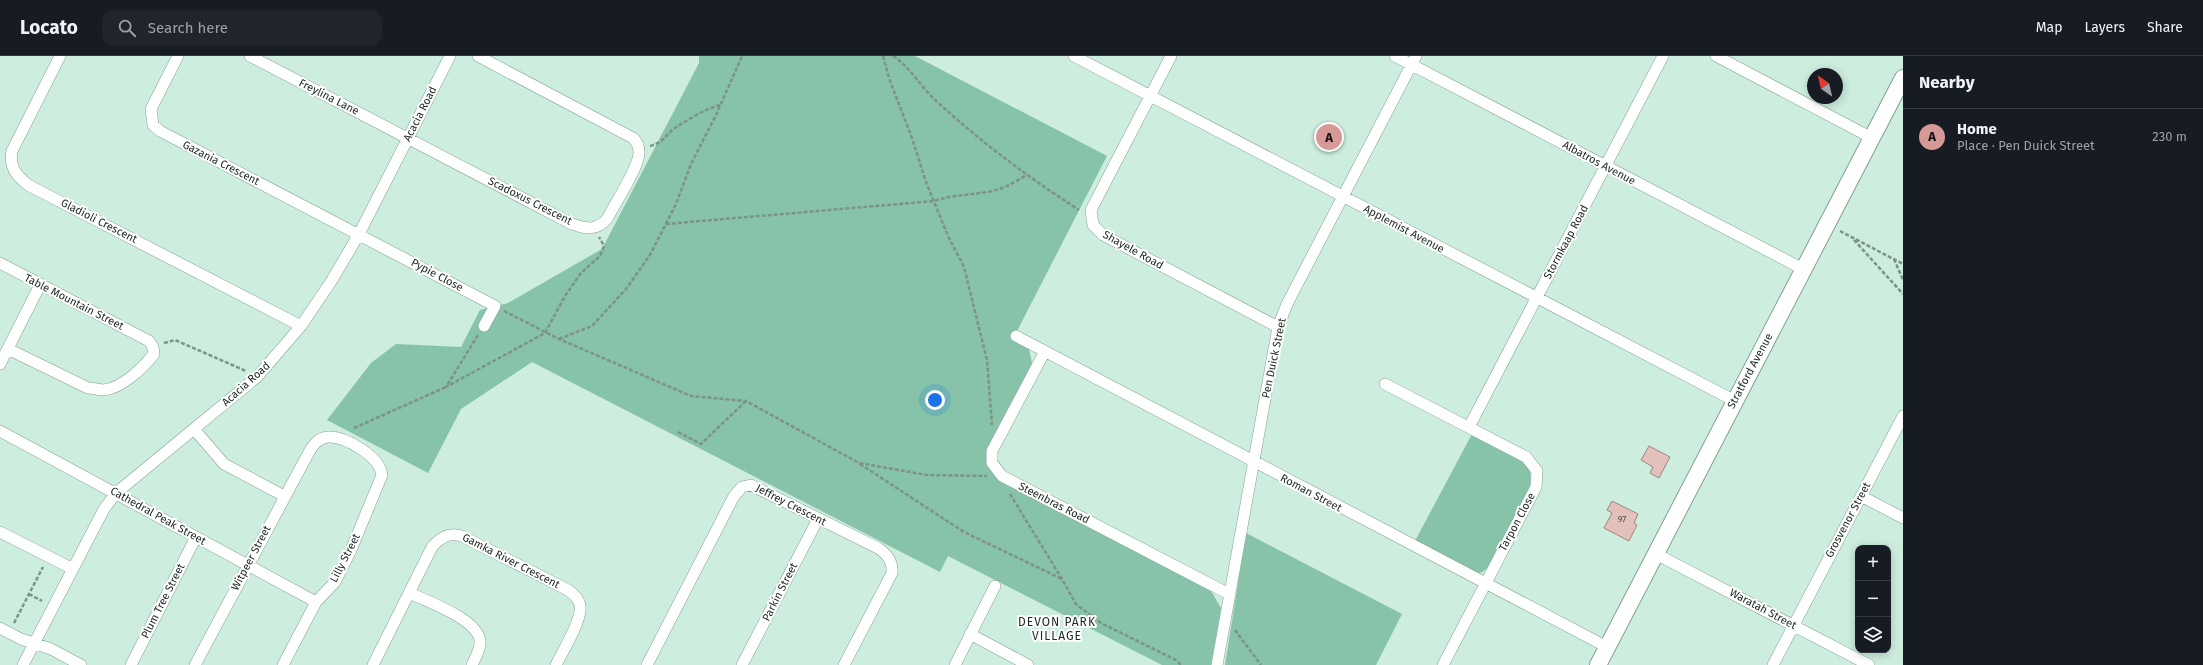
<!DOCTYPE html>
<html lang="en">
<head>
<meta charset="utf-8">
<style>
	:root { --surface:#171b24; --page:#20242c; --text:#f1f3f6; --muted:#9ea1a6; --line:#363941; --accent:#d79898 }
	body { margin:0; font-family:"Fira Sans",sans-serif; background:var(--page); color:var(--text) }
	.controls { position:absolute; right:12px; bottom:12px; display:grid; overflow:hidden; border-radius:8px; box-shadow:0 2px 10px #0003 }
	.controls button { width:36px; height:36px; display:grid; place-items:center; padding:0; border:0; border-bottom:1px solid var(--line); background:var(--surface); color:var(--text); font:20px sans-serif }
	.compass { position:absolute; left:1807px; top:12px; width:36px; height:36px; border-radius:50%; background:var(--surface); box-shadow:0 2px 10px #0003; rotate:326deg }
	.you { position:absolute; left:935px; top:344px; width:14px; height:14px; margin:-10px; border:3px solid #fff; border-radius:50%; background:#1a73e8; box-shadow:0 0 0 6px #1a73e833 }
	.badge { display:grid; place-items:center; width:26px; height:26px; border-radius:50%; background:var(--accent); color:#111; font-size:13px; font-weight:700 }
	.pin { position:absolute; translate:-50% -50%; border:2px solid #fff; box-shadow:0 1px 4px #0006 }
	.list { margin:0; padding:0; list-style:none }
	h2 { display:flex; justify-content:space-between; align-items:center; height:52px; margin:0; padding:0 16px; font-size:17px }
	h2 small { font-size:13px; font-weight:400; color:var(--muted) }
	.list li { display:grid; grid-template-columns:26px 1fr auto; gap:12px; align-items:center; box-sizing:border-box; height:56px; padding:0 16px; border-top:1px solid var(--line) }
	.list b { display:block; font-size:15px; white-space:nowrap }
	.list p { margin:0; font-size:13px; white-space:nowrap; color:var(--muted) }
	.list em { font-size:13px; font-style:normal; color:var(--muted) }
	.icon { flex:none; width:22px; height:22px; fill:none; stroke:currentColor; stroke-width:2; stroke-linecap:round; stroke-linejoin:round }
	.map { position:relative; flex:none; width:1903px; height:609px; overflow:hidden }
	header { display:flex; align-items:center; gap:24px; box-sizing:border-box; height:56px; padding:0 20px; background:var(--surface); border-bottom:1px solid var(--line) }
	header strong { font-size:19px }
	nav { display:flex; gap:22px; margin-inline-start:auto; font-size:14px }
	.search { width:280px; height:36px; background:var(--page); display:flex; align-items:center; gap:10px; box-sizing:border-box; padding:0 14px; border-radius:12px; color:var(--muted); font-size:15px }
	main { display:flex }
	aside { flex:1; background:var(--surface) }
	.map>svg:first-child { display:block }
	.green { fill:#86c3a8 }
	.building { fill:#e2c0bb; stroke:#a2837e }
	.lines { fill:none; stroke-linecap:round; stroke-linejoin:round }
	.street-casing { stroke:#83a193; stroke-width:12 }
	.secondary-casing { stroke:#83a193; stroke-width:18 }
	.path { stroke:#7d9389; stroke-width:2.5; stroke-dasharray:4 2; stroke-linecap:butt }
	.street { stroke:#fff; stroke-width:11 }
	.secondary { stroke:#fff; stroke-width:16 }
	.labels { text-anchor:middle; dominant-baseline:central; stroke-width:4; stroke-linejoin:round; paint-order:stroke }
	.number-label { font-size:9px; fill:#50514c }
	.street-label { font-size:11px; fill:#202c27; stroke:#fff }
	.neighbourhood-label { font-size:12px; letter-spacing:1px; fill:#202c27; stroke:#fff }
</style>
</head>
<body>
<header>
<strong>Locato</strong>
<div class="search"><svg class="icon" aria-label="search" viewBox="0 0 24 24"><circle cx="10" cy="10" r="6"/><path d="M15 15l6 6"/></svg>Search here</div>
<nav><a>Map</a><a>Layers</a><a>Share</a></nav>
</header>
<main>
<div class="map">
<svg width="1903" height="609" viewBox="0 0 1903 609">
	<rect width="100%" height="100%" fill="#cdedde"/>
	<path class="green" d="M 699,0 L 915,0 L 1107,100 L 1014,281 L 1029,293 L 1032,307 L 988,409 L 996,422 L 1003,426 L 1211,535 L 1221,552 L 1211,609 L 1162,609 L 948,500 L 940,516 L 532,306 L 461,353 L 428,417 L 327,364 L 371,307 L 396,288 L 461,291 L 480,254 L 508,247 L 602,193 L 699,7 Z
		M 1472,378 L 1524,405 L 1530,413 L 1531,428 L 1489,511 L 1482,516 L 1478,517 L 1415,485 Z
		M 1246,477 L 1402,558 L 1376,609 L 1225,609 Z"/>
	<path class="building" d="M 1649,390 L 1670,401 L 1659,422 L 1650,417 L 1653,411 L 1641,404 Z
		M 1612,445 L 1638,458 L 1634,467 L 1637,469 L 1629,485 L 1604,472 L 1612,457 L 1607,454 Z"/>
	<g class="lines">
		<defs>
			<path id="street" d="M 60,0 L 12,95 C 9,111 16,119 28,129 L 301,270
				M 178,0 L 151,53 L 153,69 L 160,75 L 495,250 L 484,270
				M 250,0 L 572,168 C 586,173 596,175 607,163 C 614,149 640,110 639,96 C 639,90 637,86 633,82 L 478,0
				M 1074,0 L 1735,345
				M 1171,0 L 1091,154 L 1093,169 L 1103,179 L 1278,271
				M 1395,0 L 1803,213
				M 1716,0 L 1872,82
				M 0,207 L 149,285 L 153,291 L 154,298 C 143,312 122,332 104,334 C 99,334 93,332 88,332 L 8,293
				M 1016,280 L 1607,591
				M 1044,297 L 992,395 L 992,407 L 1002,420 L 1229,538
				M 0,308 L 40,229
				M 1385,328 L 1526,401 L 1537,415 L 1536,431 L 1443,609
				M 1469,371 L 1663,0
				M 194,373 L 224,408 L 284,440
				M 0,375 L 316,546
				M 1861,440 L 1903,462
				M 0,476 L 73,513
				M 1656,498 L 1869,609
				M 410,537 C 428,546 478,563 480,585 C 481,593 475,602 472,609
				M 0,572 L 21,583 L 51,593 L 81,609
				M 970,578 L 1028,609
				M 23,609 L 104,453 L 116,437 L 257,321 L 301,270 L 332,224 L 359,178 L 450,0
				M 131,609 L 196,481
				M 195,609 L 309,396 C 313,389 318,382 328,381 C 346,380 380,401 382,419 L 351,494 L 335,526 L 316,546 L 283,609
				M 373,609 L 432,491 C 441,481 449,476 462,480 L 568,534 C 572,537 577,541 579,546 C 586,559 562,596 556,609
				M 647,609 L 734,440 L 742,431 L 751,429 L 878,492 C 887,498 893,505 892,517 L 844,609
				M 742,609 L 818,463
				M 955,609 L 995,530
				M 1217,609 L 1278,271 L 1287,248 L 1416,0
				M 1773,609 L 1903,360"/>
			<path id="secondary" d="M 1598,609 L 1903,22"/>
		</defs>
		<use href="#street" class="street-casing"/>
		<use href="#secondary" class="secondary-casing"/>
		<path class="path" d="M 883,0 L 890,25 L 912,82 L 926,126 L 948,180 L 964,211 L 987,304 L 992,369
			M 893,0 C 910,11 919,28 933,42 C 978,84 1028,121 1079,154
			M 650,90 C 666,85 664,80 675,72 C 689,63 705,53 720,49
			M 666,168 L 934,145 C 957,137 980,140 1002,132 C 1011,129 1019,123 1027,119
			M 1840,175 L 1903,208
			M 1854,184 L 1903,238
			M 1894,203 L 1903,224
			M 504,255 L 559,283 L 691,340 L 746,345 L 859,407 L 927,419 L 987,420
			M 478,279 L 446,331 L 545,277 L 565,240 L 581,217 L 600,200 L 604,190 L 599,181
			M 559,283 L 592,270 L 626,233 L 650,199 L 676,148 L 691,108 L 717,57 L 742,0
			M 164,287 L 175,284 L 246,315
			M 354,372 L 446,331
			M 678,376 L 701,388 L 746,345
			M 860,408 L 964,476 L 1062,523
			M 1010,438 L 1062,523 L 1076,548 L 1101,567 L 1176,604 L 1181,609
			M 29,538 L 42,545
			M 14,567 L 43,511
			M 1235,574 L 1261,609"/>
		<use href="#street" class="street"/>
		<use href="#secondary" class="secondary"/>
	</g>
	<g class="labels">
		<g class="number-label">
			<text x="1622" y="463">97</text>
		</g>
		<g class="street-label">
			<text transform="translate(329 41) rotate(27)">Freylina Lane</text>
			<text transform="translate(420 58) rotate(-63)">Acacia Road</text>
			<text transform="translate(221 107) rotate(27)">Gazania Crescent</text>
			<text transform="translate(1599 107) rotate(28)">Albatros Avenue</text>
			<text transform="translate(530 145) rotate(27)">Scadoxus Crescent</text>
			<text transform="translate(99 165) rotate(27)">Gladioli Crescent</text>
			<text transform="translate(1404 173) rotate(28)">Applemist Avenue</text>
			<text transform="translate(1566 186) rotate(-62)">Stormkaap Road</text>
			<text transform="translate(1133 194) rotate(29)">Shayele Road</text>
			<text transform="translate(437 219) rotate(28)">Pypie Close</text>
			<text transform="translate(74 246) rotate(27)">Table Mountain Street</text>
			<text transform="translate(1274 302) rotate(-78)">Pen Duick Street</text>
			<text transform="translate(1750 315) rotate(-62)">Stratford Avenue</text>
			<text transform="translate(246 328) rotate(-42)">Acacia Road</text>
			<text transform="translate(1311 437) rotate(28)">Roman Street</text>
			<text transform="translate(1054 447) rotate(27)">Steenbras Road</text>
			<text transform="translate(791 449) rotate(27)">Jeffrey Crescent</text>
			<text transform="translate(158 460) rotate(29)">Cathedral Peak Street</text>
			<text transform="translate(1848 464) rotate(-62)">Grosvenor Street</text>
			<text transform="translate(1517 466) rotate(-62)">Tarpon Close</text>
			<text transform="translate(251 502) rotate(-62)">Witpeer Street</text>
			<text transform="translate(345 502) rotate(-63)">Lilly Street</text>
			<text transform="translate(511 505) rotate(27)">Gamka River Crescent</text>
			<text transform="translate(780 536) rotate(-63)">Parkin Street</text>
			<text transform="translate(163 545) rotate(-63)">Plum Tree Street</text>
			<text transform="translate(1763 553) rotate(28)">Waratah Street</text>
		</g>
		<g class="neighbourhood-label">
			<text x="1057" y="566">DEVON PARK<tspan x="1057" dy="14">VILLAGE</tspan></text>
		</g>
	</g>
</svg>
<div class="controls">
<button>+</button>
<button>−</button>
<button><svg class="icon" aria-label="layers" viewBox="0 0 24 24"><path d="M12 4l9 5-9 5-9-5zM3 14l9 5 9-5"/></svg></button>
</div>
<svg class="compass" viewBox="-18 -18 36 36"><path d="M0-13l5 13h-10z" fill="#e53935"/><path d="M0 13l5-13h-10z" fill="#9ea1a6"/></svg>
<div class="you"></div>
<div class="pin badge" style="left:1329px;top:81px">A</div>
</div>
<aside>
<h2>Nearby<small></small></h2>
<ul class="list">
<li><span class="badge">A</span><div><b>Home</b><p>Place · Pen Duick Street</p></div><em>230 m</em></li>
</ul>
</aside>
</main>
</body>
</html>
